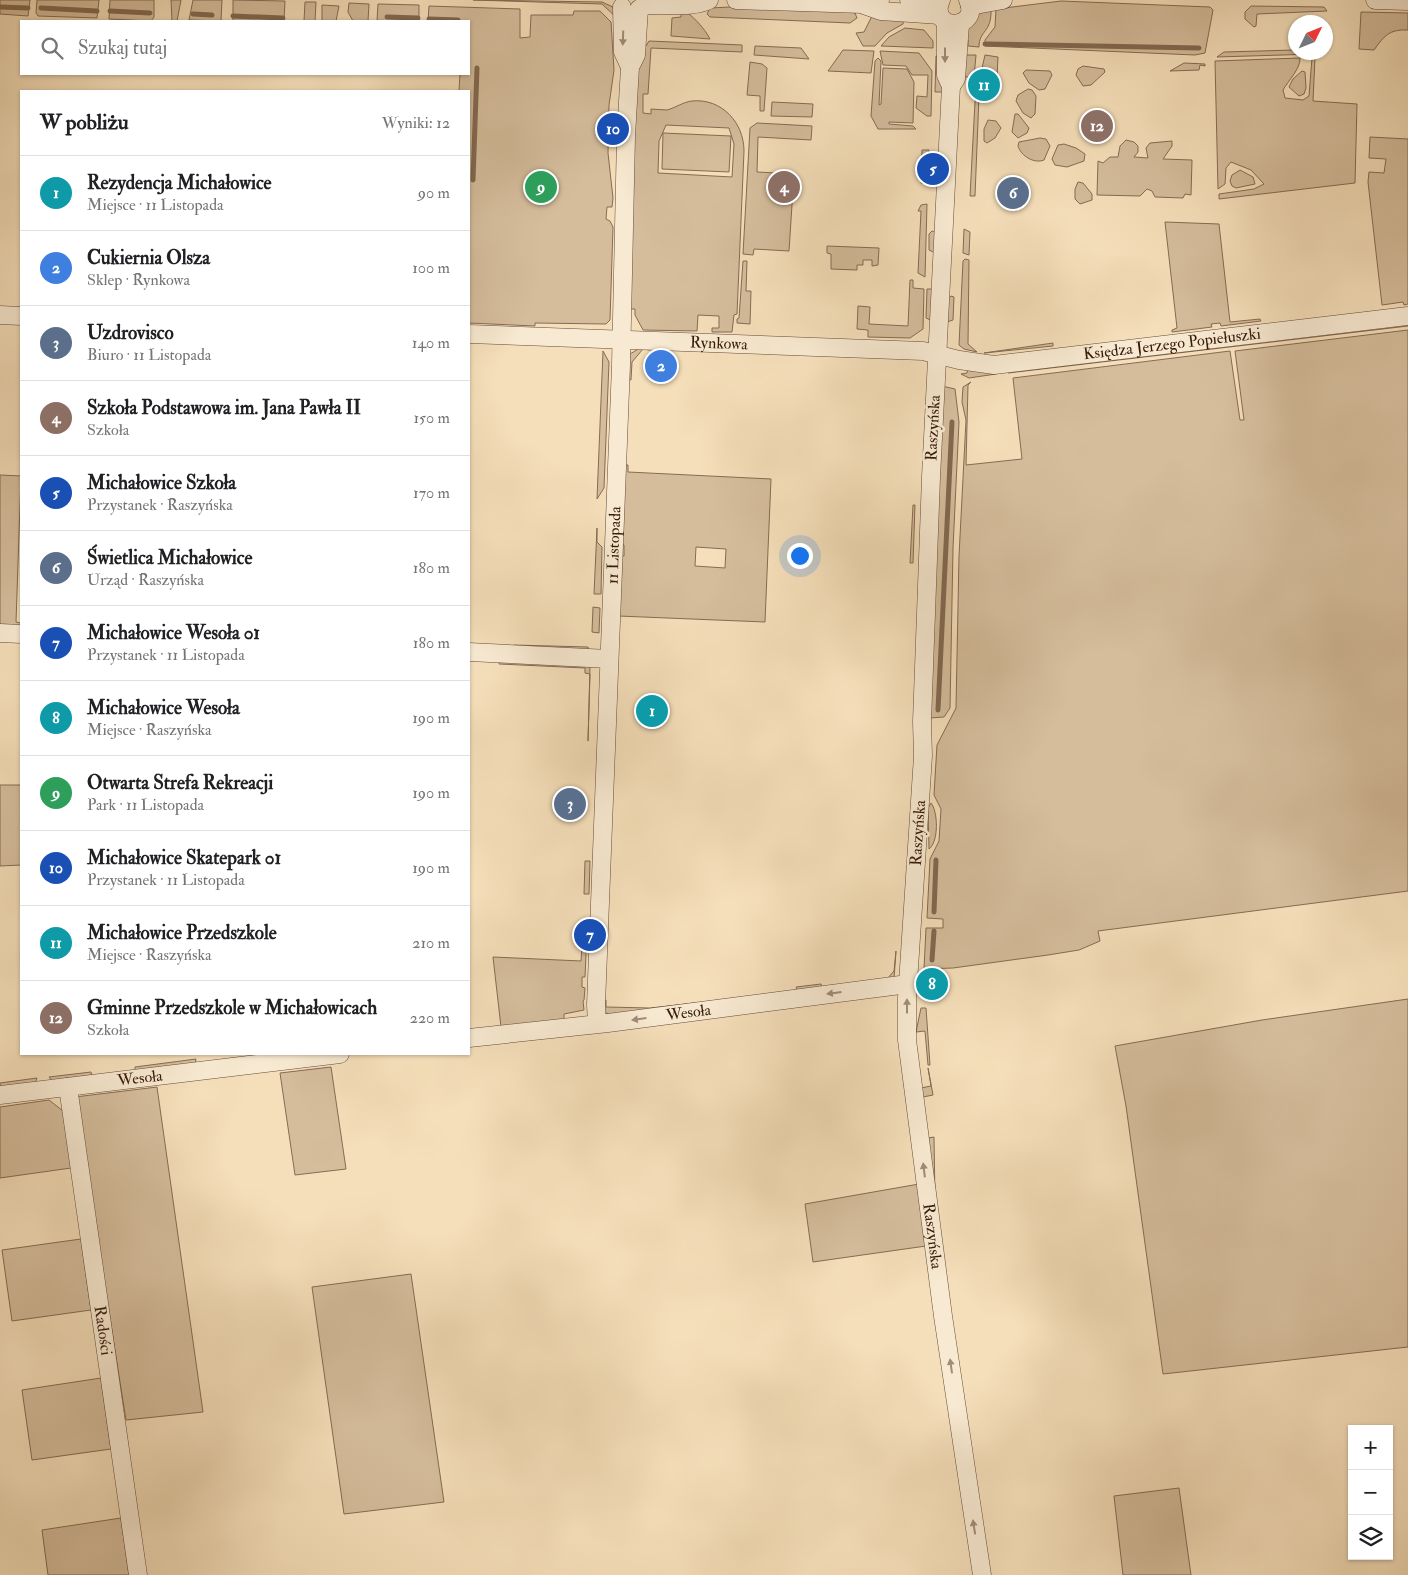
<!DOCTYPE html>
<html lang="pl">
<head>
<meta charset="utf-8">
<style>
	:root { --surface:#fff; --page:#f6f6f6; --text:#202124; --muted:#757577; --line:#e0e0e0; --accent:#8f2418 }
	body { margin:0; font-family:"IM FELL Double Pica",serif; background:var(--page); color:var(--text) }
	.controls { position:absolute; right:15px; bottom:15px; display:grid; overflow:hidden; border-radius:0px; box-shadow:0 1px 4px #0004 }
	.controls button { width:45px; height:45px; display:grid; place-items:center; padding:0; border:0; border-bottom:1px solid var(--line); background:var(--surface); color:var(--text); font:25px sans-serif }
	.compass { position:absolute; left:1288px; top:15px; width:45px; height:45px; border-radius:50%; background:var(--surface); box-shadow:0 1px 4px #0004; rotate:47deg }
	.you { position:absolute; left:799px; top:555px; width:18px; height:18px; margin:-12px; border:4px solid #fff; border-radius:50%; background:#1a73e8; box-shadow:0 0 0 8px #1a73e833 }
	.badge { display:grid; place-items:center; width:32px; height:32px; border-radius:50%; background:var(--accent); color:#fff; font-size:16px; font-weight:700 }
	.pin { position:absolute; translate:-50% -50%; border:2px solid #fff; box-shadow:0 1px 5px #0006 }
	.list { margin:0; padding:0; list-style:none }
	h2 { display:flex; justify-content:space-between; align-items:center; height:65px; margin:0; padding:0 20px; font-size:21px }
	h2 small { font-size:16px; font-weight:400; color:var(--muted) }
	.list li { display:grid; grid-template-columns:32px 1fr auto; gap:15px; align-items:center; box-sizing:border-box; height:75px; padding:0 20px; border-top:1px solid var(--line) }
	.list b { display:block; font-size:19px; white-space:nowrap }
	.list p { margin:0; font-size:16px; white-space:nowrap; color:var(--muted) }
	.list em { font-size:16px; font-style:normal; color:var(--muted) }
	.icon { flex:none; width:28px; height:28px; fill:none; stroke:currentColor; stroke-width:2; stroke-linecap:round; stroke-linejoin:round }
	.map { position:relative; flex:none; width:1408px; height:1575px; overflow:hidden }
	.search { position:absolute; background:var(--surface); box-shadow:0 1px 4px #0004; left:20px; top:20px; width:450px; height:55px; display:flex; align-items:center; gap:12px; box-sizing:border-box; padding:0 18px; border-radius:0px; color:var(--muted); font-size:19px }
	.panel { position:absolute; background:var(--surface); box-shadow:0 1px 4px #0004; left:20px; top:90px; width:450px; height:965px; border-radius:0px }
	.map>svg:first-child { display:block }
	.green { fill:#d5bd9c; stroke:#866b54; fill-rule:evenodd }
	.lines { fill:none; stroke-linecap:round; stroke-linejoin:round }
	.stream { stroke:#826850; stroke-width:5 }
	.street-casing { stroke:#664a37; stroke-width:19 }
	.street { stroke:#f8ead2; stroke-width:18 }
	.oneway { fill:#a18c78 }
	.labels { text-anchor:middle; dominant-baseline:central; stroke-width:5; stroke-linejoin:round; paint-order:stroke }
	.street-label { font-size:16px; fill:#37190b; stroke:#f8ead2 }
</style>
</head>
<body>
<div class="map">
<svg width="1408" height="1575" viewBox="0 0 1408 1575">
	<rect width="100%" height="100%" fill="#f5dfba"/>
	<filter id="stains"><feTurbulence type="fractalNoise" baseFrequency=".004" numOctaves="4"/><feColorMatrix values="0 0 0 0 .2 0 0 0 0 .09 0 0 0 0 .02 0 0 0 .5 -.17"/></filter>
	<radialGradient id="worn" r=".72"><stop offset=".6" stop-color="#630" stop-opacity="0"/><stop offset="1" stop-color="#630" stop-opacity=".3"/></radialGradient>
	<path class="green" d="M 0,0 L 30,0 L 28,16 L 0,14 Z
		M 37,0 L 99,0 L 97,18 L 38,16 L 36,13 Z
		M 110,0 L 154,0 L 154,17 L 151,21 L 109,19 Z
		M 171,0 L 181,0 L 177,21 L 172,21 Z
		M 193,0 L 222,0 L 221,21 L 189,20 Z
		M 233,0 L 285,1 L 284,21 L 233,21 Z
		M 473,0 L 602,2 L 613,7 L 619,20 L 602,4 Z
		M 1061,1 L 1210,7 L 1213,10 L 1205,53 L 1195,55 L 985,46 L 985,40 L 995,27 L 996,9 Z
		M 305,2 L 316,2 L 315,21 L 304,21 Z
		M 349,3 L 369,4 L 368,21 L 353,21 L 348,12 Z
		M 378,4 L 419,5 L 419,21 L 377,21 Z
		M 322,5 L 339,6 L 336,21 L 322,21 Z
		M 429,6 L 520,9 L 520,38 L 530,37 L 531,15 L 573,15 L 574,11 L 600,11 L 611,22 L 614,70 L 609,105 L 608,153 L 613,198 L 612,207 L 607,207 L 606,219 L 610,221 L 613,227 L 610,320 L 606,324 L 535,323 L 535,326 L 469,323 L 469,91 L 459,91 L 460,74 L 469,74 L 469,21 L 428,21 Z
		M 1251,6 L 1324,7 L 1327,11 L 1257,14 L 1256,26 L 1254,27 L 1245,19 L 1245,12 Z
		M 730,7 L 846,11 L 855,13 L 857,18 L 850,23 L 710,17 L 707,14 L 710,8 Z
		M 681,9 C 691,13 705,29 710,39 L 671,36 L 672,18 L 681,17 Z
		M 991,9 C 992,33 979,30 979,47 L 968,46 L 968,40 L 963,39 L 963,36 L 977,13 Z
		M 1361,12 L 1408,13 L 1408,30 C 1389,29 1384,36 1374,50 L 1359,49 Z
		M 872,16 L 904,16 L 903,24 L 887,33 L 875,46 L 863,46 L 856,33 L 864,32 Z
		M 905,28 L 924,30 L 933,41 L 933,48 L 881,46 L 889,37 Z
		M 649,41 L 742,45 L 742,52 L 651,48 L 648,94 L 643,94 L 643,113 L 651,114 L 651,109 C 656,109 662,110 667,110 C 675,108 683,102 692,101 C 722,98 744,123 744,151 L 737,314 L 734,315 L 732,332 L 712,332 L 712,328 L 719,328 L 719,316 L 698,315 L 697,331 L 643,330 L 635,315 L 635,309 L 628,309 L 635,89 L 640,47 L 646,46 ZM 666,125 L 729,128 L 734,144 L 732,177 L 658,173 L 659,141 Z
		M 755,46 L 801,48 L 809,59 L 754,55 Z
		M 843,50 L 874,51 L 871,73 L 828,71 Z
		M 1295,50 L 1296,52 L 1315,54 L 1217,57 L 1224,52 Z
		M 880,51 L 919,53 L 932,71 L 931,116 L 927,116 L 916,108 L 917,96 L 927,97 L 928,75 L 912,75 L 906,66 L 883,65 Z
		M 963,55 L 976,55 L 974,77 L 962,77 Z
		M 985,55 L 998,57 L 996,96 L 979,96 L 975,196 L 970,196 L 975,102 L 978,90 L 981,93 L 987,93 L 987,78 L 980,77 Z
		M 936,56 L 941,56 L 943,92 L 935,92 Z
		M 878,58 L 881,61 L 879,105 L 881,104 L 883,68 L 907,69 L 914,82 L 913,123 L 889,122 L 889,124 L 913,126 L 916,129 L 878,129 L 871,116 L 875,61 Z
		M 1300,58 C 1301,68 1288,81 1283,90 L 1285,98 L 1303,100 L 1309,96 L 1312,58 L 1315,58 L 1313,101 L 1357,104 L 1355,183 L 1219,199 L 1219,194 L 1254,189 L 1264,184 L 1251,170 L 1231,162 L 1226,168 L 1225,184 L 1218,189 L 1215,61 Z
		M 750,62 L 762,64 L 767,68 L 764,111 L 760,111 L 760,96 L 747,95 Z
		M 1184,63 L 1205,64 L 1205,66 L 1200,65 L 1199,70 L 1170,71 Z
		M 1083,66 L 1104,69 L 1105,72 L 1091,85 L 1083,86 L 1076,75 L 1078,69 Z
		M 1026,70 L 1050,71 L 1052,75 L 1045,89 L 1039,90 L 1029,83 L 1023,73 Z
		M 1302,71 L 1305,72 L 1306,88 L 1304,94 L 1299,96 L 1289,87 L 1293,79 Z
		M 1028,89 L 1032,90 L 1036,96 L 1035,114 L 1031,118 L 1023,113 L 1016,101 L 1018,95 Z
		M 772,102 L 813,104 L 812,117 L 771,116 Z
		M 1015,114 L 1018,114 L 1029,128 L 1027,133 L 1018,138 L 1012,132 Z
		M 988,120 L 996,121 L 1001,128 L 995,138 L 987,143 L 984,141 L 984,129 Z
		M 757,123 L 812,126 L 811,140 L 758,137 L 757,172 L 794,174 L 789,251 L 754,249 L 753,255 L 743,254 L 750,128 Z
		M 663,133 L 731,136 L 729,172 L 662,169 Z
		M 1370,137 L 1408,139 L 1408,304 L 1404,305 L 1403,302 L 1382,305 L 1368,182 L 1369,172 L 1384,173 L 1386,159 L 1369,158 Z
		M 1040,138 L 1046,139 L 1050,146 L 1044,160 C 1034,164 1021,156 1018,146 L 1019,142 Z
		M 1126,140 L 1134,142 L 1138,146 L 1138,152 L 1134,157 L 1148,158 L 1146,148 L 1150,143 L 1172,141 L 1172,146 L 1163,159 L 1192,160 L 1191,195 L 1185,194 L 1183,198 L 1155,197 L 1152,191 L 1147,189 L 1140,196 L 1097,195 L 1098,161 L 1103,163 L 1110,157 L 1118,157 L 1120,146 Z
		M 1064,144 L 1076,148 L 1085,154 L 1084,161 L 1067,167 L 1055,165 L 1052,159 L 1058,145 Z
		M 922,150 L 929,150 L 928,184 L 921,183 Z
		M 1240,170 L 1253,177 L 1255,184 L 1236,188 L 1232,186 L 1230,181 L 1232,175 Z
		M 1078,182 L 1083,183 L 1092,194 L 1092,200 L 1080,204 L 1075,199 L 1075,189 Z
		M 927,204 L 925,277 L 918,273 L 921,211 L 918,211 L 921,205 Z
		M 1165,222 L 1219,224 L 1230,322 L 1260,319 L 1261,321 L 1221,326 L 1220,323 L 1211,324 L 1212,327 L 1172,332 L 1172,330 L 1177,328 Z
		M 964,229 L 970,232 L 969,255 L 963,253 Z
		M 932,231 L 936,232 L 935,253 L 929,250 L 929,234 Z
		M 827,246 L 879,248 L 878,265 L 872,266 L 872,260 L 863,260 L 863,265 L 857,265 L 857,270 L 831,269 L 831,254 L 827,253 Z
		M 965,259 L 969,260 L 968,344 L 977,352 L 964,349 L 959,345 L 963,261 Z
		M 743,261 L 747,261 L 746,291 L 751,291 L 750,324 L 737,323 L 737,319 L 739,318 Z
		M 910,280 L 913,280 L 913,288 L 924,289 L 923,329 L 910,338 L 868,337 L 868,330 L 857,329 L 858,306 L 870,307 L 869,324 L 908,326 Z
		M 927,289 L 932,289 L 933,321 L 926,318 Z
		M 951,296 L 954,297 L 953,320 L 947,322 L 948,299 Z
		M 1408,322 L 1408,326 L 1008,373 L 1012,370 Z
		M 1408,330 L 1408,891 L 1098,931 L 1100,941 L 1079,950 L 1048,955 L 953,968 L 924,969 L 926,928 L 943,928 L 943,919 L 927,918 L 930,859 L 939,841 L 941,809 L 934,795 L 937,745 L 956,708 L 959,556 L 966,420 L 962,402 L 963,387 L 971,382 L 968,385 L 966,465 L 1022,459 L 1013,378 L 1230,351 L 1240,420 L 1244,420 L 1235,351 Z
		M 1053,343 L 1053,346 L 984,353 Z
		M 650,347 L 650,350 L 643,349 L 632,362 L 631,380 L 627,379 L 630,354 L 640,348 Z
		M 603,351 L 609,362 L 604,488 L 597,499 Z
		M 968,369 L 992,371 L 996,374 L 969,378 L 961,374 L 967,373 Z
		M 942,386 L 955,389 L 959,422 L 953,548 L 950,708 L 944,717 L 929,718 Z
		M 624,465 L 628,465 L 628,472 L 771,479 L 765,622 L 618,616 L 621,556 L 624,556 L 624,545 L 621,544 ZM 696,547 L 726,549 L 725,568 L 695,566 Z
		M 0,475 L 21,476 L 16,622 L 21,623 L 21,628 L 0,627 Z
		M 913,505 L 915,505 L 913,563 L 910,563 Z
		M 597,528 L 597,542 L 602,547 L 601,594 L 594,594 Z
		M 593,607 L 600,608 L 599,633 L 592,632 Z
		M 514,645 L 588,647 L 589,652 L 515,649 Z
		M 499,661 L 590,666 L 588,741 L 590,674 L 585,673 L 585,668 L 499,664 Z
		M 0,785 L 21,785 L 21,865 L 0,866 Z
		M 931,803 C 938,811 939,842 929,849 L 928,808 Z
		M 585,861 L 590,861 L 589,894 L 584,894 Z
		M 583,931 L 587,931 L 585,977 L 582,977 L 582,987 L 585,988 L 584,1000 L 583,1001 L 584,1010 L 564,1014 L 564,1020 L 501,1027 L 493,957 L 581,961 Z
		M 896,951 L 894,979 L 798,992 L 796,987 L 821,984 L 822,988 L 887,979 L 894,971 Z
		M 1408,999 L 1408,1347 L 1163,1374 L 1126,1106 L 1115,1046 L 1262,1020 Z
		M 604,1000 L 606,1000 L 606,1007 L 650,1008 L 722,1000 L 610,1015 L 605,1012 Z
		M 921,1008 L 926,1008 L 930,1065 L 928,1065 L 925,1031 L 916,1032 Z
		M 196,1059 L 195,1065 L 138,1072 L 135,1069 L 135,1067 Z
		M 331,1067 L 346,1169 L 295,1175 L 280,1073 Z
		M 928,1068 L 933,1095 L 923,1097 L 921,1088 L 931,1086 Z
		M 91,1072 L 92,1077 L 53,1082 L 49,1077 Z
		M 37,1078 L 35,1084 L 0,1088 L 0,1083 Z
		M 157,1087 L 203,1412 L 126,1420 L 75,1097 Z
		M 49,1100 L 63,1111 L 71,1168 L 0,1178 L 0,1107 Z
		M 934,1137 L 935,1200 L 928,1138 Z
		M 919,1184 L 926,1246 L 813,1262 L 805,1204 Z
		M 81,1239 L 91,1310 L 12,1321 L 2,1250 Z
		M 411,1274 L 444,1502 L 344,1514 L 312,1287 Z
		M 101,1378 L 111,1449 L 32,1460 L 22,1390 Z
		M 1179,1488 L 1191,1575 L 1123,1575 L 1114,1496 Z
		M 121,1518 L 129,1575 L 48,1575 L 42,1530 Z"/>
	<g class="lines">
		<path class="stream" d="M 0,7 L 28,8
			M 41,8 L 97,11
			M 110,11 L 150,13
			M 193,14 L 212,15
			M 233,16 L 283,18
			M 387,17 L 418,18
			M 429,19 L 458,20
			M 985,44 L 1199,48
			M 473,180 L 477,68
			M 938,710 L 952,422
			M 934,912 L 936,860
			M 932,960 L 934,931"/>
		<defs>
			<g id="street">
				<path d="M 736,0 L 863,4 L 880,0"/>
				<path d="M 909,0 L 940,0"/>
				<path d="M 941,0 C 927,32 982,31 968,0"/>
				<path d="M 1375,0 L 1408,1"/>
				<path d="M 864,5 L 881,11 L 940,15"/>
				<path d="M 643,6 C 665,3 690,9 709,0"/>
				<path d="M 970,6 L 1003,0"/>
				<path d="M 622,7 L 623,52 L 630,67"/>
				<path id="s1" d="M 946,22 L 946,75 L 951,86 L 931,477 L 922,722 L 923,756 L 907,998 L 907,1040 L 943,1316 L 982,1575"/>
				<path d="M 951,86 L 956,79 L 960,24"/>
				<path d="M 0,315 L 21,316"/>
				<path id="s2" d="M 469,334 L 923,351 L 959,360 L 994,365 L 1408,316"/>
				<path d="M 0,633 L 21,634"/>
				<path d="M 469,652 L 609,659"/>
				<path id="s3" d="M 597,1023 L 596,1005 L 621,365 L 626,136 L 630,67 L 636,55 L 639,9"/>
				<path id="s4" d="M 469,1038 L 608,1023 L 908,984"/>
				<path id="s5" d="M 68,1087 L 138,1575"/>
				<path id="s6" d="M 0,1095 L 340,1054"/>
			</g>
		</defs>
		<use href="#street" class="street-casing"/>
		<use href="#street" class="street"/>
	</g>
	<defs><path id="oneway-solid" d="M-6-.8H1V-3.2L6.5 0L1 3.2V.8H-6Z" transform="scale(1.25)"/></defs>
	<g class="oneway">
		<use href="#oneway-solid" transform="translate(623 38) rotate(92)"/>
		<use href="#oneway-solid" transform="translate(945 55) rotate(90)"/>
		<use href="#oneway-solid" transform="translate(834 993) rotate(173)"/>
		<use href="#oneway-solid" transform="translate(907 1006) rotate(-90)"/>
		<use href="#oneway-solid" transform="translate(639 1019) rotate(172)"/>
		<use href="#oneway-solid" transform="translate(924 1170) rotate(-97)"/>
		<use href="#oneway-solid" transform="translate(951 1366) rotate(-98)"/>
		<use href="#oneway-solid" transform="translate(974 1527) rotate(-99)"/>
	</g>
	<g class="labels">
		<g class="street-label">
			<text stroke="none"><textPath href="#s2" startOffset="250">Rynkowa</textPath></text>
			<text stroke="none"><textPath href="#s2" startOffset="706">Księdza Jerzego Popiełuszki</textPath></text>
			<text transform="translate(933 428) rotate(-87)">Raszyńska</text>
			<text stroke="none"><textPath href="#s3" startOffset="478">11 Listopada</textPath></text>
			<text transform="translate(918 833) rotate(-86)">Raszyńska</text>
			<text stroke="none"><textPath href="#s4" startOffset="221">Wesoła</textPath></text>
			<text stroke="none"><textPath href="#s6" startOffset="141">Wesoła</textPath></text>
			<text stroke="none"><textPath href="#s1" startOffset="1218">Raszyńska</textPath></text>
			<text stroke="none"><textPath href="#s5" startOffset="246">Radości</textPath></text>
		</g>
	</g>
	<rect width="100%" height="100%" filter="url(#stains)"/>
	<rect width="100%" height="100%" fill="url(#worn)"/>
</svg>
<div class="controls">
<button>+</button>
<button>−</button>
<button><svg class="icon" aria-label="layers" viewBox="0 0 24 24"><path d="M12 4l9 5-9 5-9-5zM3 14l9 5 9-5"/></svg></button>
</div>
<svg class="compass" viewBox="-18 -18 36 36"><path d="M0-13l5 13h-10z" fill="#e53935"/><path d="M0 13l5-13h-10z" fill="#757577"/></svg>
<div class="you"></div>
<div class="pin badge" style="left:652px;top:711px;background:#0f9aa8">1</div>
<div class="pin badge" style="left:661px;top:366px;background:#3f7fe0">2</div>
<div class="pin badge" style="left:570px;top:804px;background:#5c6f8a">3</div>
<div class="pin badge" style="left:784px;top:187px;background:#8d6e63">4</div>
<div class="pin badge" style="left:933px;top:169px;background:#1a4fb4">5</div>
<div class="pin badge" style="left:1013px;top:193px;background:#5c6f8a">6</div>
<div class="pin badge" style="left:590px;top:935px;background:#1a4fb4">7</div>
<div class="pin badge" style="left:932px;top:984px;background:#0f9aa8">8</div>
<div class="pin badge" style="left:541px;top:187px;background:#2e9e5b">9</div>
<div class="pin badge" style="left:613px;top:129px;background:#1a4fb4">10</div>
<div class="pin badge" style="left:984px;top:85px;background:#0f9aa8">11</div>
<div class="pin badge" style="left:1097px;top:126px;background:#8d6e63">12</div>
<div class="search"><svg class="icon" aria-label="search" viewBox="0 0 24 24"><circle cx="10" cy="10" r="6"/><path d="M15 15l6 6"/></svg>Szukaj tutaj</div>
<section class="panel">
<h2>W pobliżu<small>Wyniki: 12</small></h2>
<ul class="list">
<li><span class="badge" style="background:#0f9aa8">1</span><div><b>Rezydencja Michałowice</b><p>Miejsce · 11 Listopada</p></div><em>90 m</em></li>
<li><span class="badge" style="background:#3f7fe0">2</span><div><b>Cukiernia Olsza</b><p>Sklep · Rynkowa</p></div><em>100 m</em></li>
<li><span class="badge" style="background:#5c6f8a">3</span><div><b>Uzdrovisco</b><p>Biuro · 11 Listopada</p></div><em>140 m</em></li>
<li><span class="badge" style="background:#8d6e63">4</span><div><b>Szkoła Podstawowa im. Jana Pawła II</b><p>Szkoła</p></div><em>150 m</em></li>
<li><span class="badge" style="background:#1a4fb4">5</span><div><b>Michałowice Szkoła</b><p>Przystanek · Raszyńska</p></div><em>170 m</em></li>
<li><span class="badge" style="background:#5c6f8a">6</span><div><b>Świetlica Michałowice</b><p>Urząd · Raszyńska</p></div><em>180 m</em></li>
<li><span class="badge" style="background:#1a4fb4">7</span><div><b>Michałowice Wesoła 01</b><p>Przystanek · 11 Listopada</p></div><em>180 m</em></li>
<li><span class="badge" style="background:#0f9aa8">8</span><div><b>Michałowice Wesoła</b><p>Miejsce · Raszyńska</p></div><em>190 m</em></li>
<li><span class="badge" style="background:#2e9e5b">9</span><div><b>Otwarta Strefa Rekreacji</b><p>Park · 11 Listopada</p></div><em>190 m</em></li>
<li><span class="badge" style="background:#1a4fb4">10</span><div><b>Michałowice Skatepark 01</b><p>Przystanek · 11 Listopada</p></div><em>190 m</em></li>
<li><span class="badge" style="background:#0f9aa8">11</span><div><b>Michałowice Przedszkole</b><p>Miejsce · Raszyńska</p></div><em>210 m</em></li>
<li><span class="badge" style="background:#8d6e63">12</span><div><b>Gminne Przedszkole w Michałowicach</b><p>Szkoła</p></div><em>220 m</em></li>
</ul>
</section>
</div>
</body>
</html>
